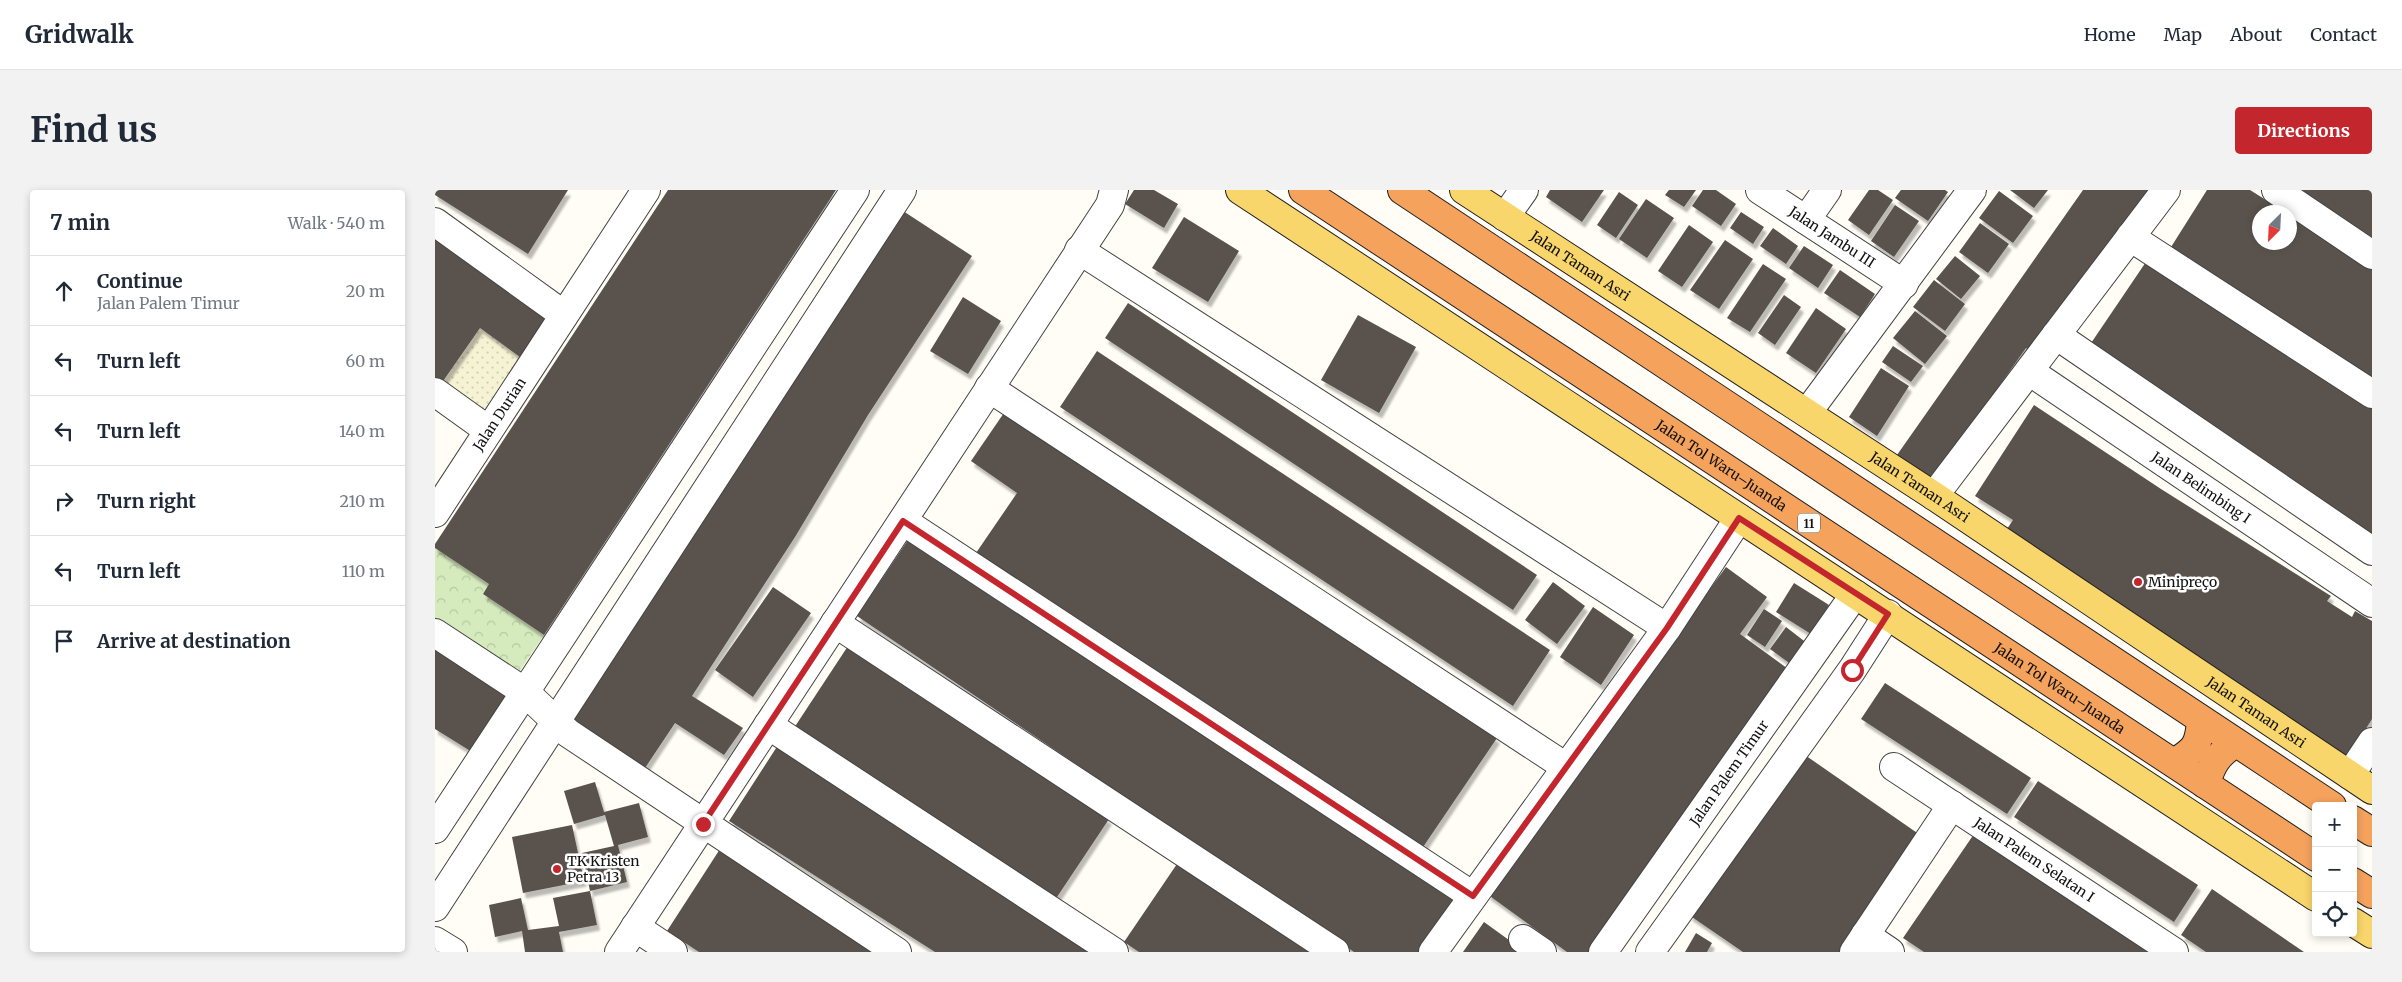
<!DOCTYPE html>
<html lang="en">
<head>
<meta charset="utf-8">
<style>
	:root { --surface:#fff; --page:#f2f2f3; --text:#1f2937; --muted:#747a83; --line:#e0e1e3; --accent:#c4262e }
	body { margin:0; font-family:Merriweather,serif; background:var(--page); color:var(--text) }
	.controls { position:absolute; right:15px; bottom:15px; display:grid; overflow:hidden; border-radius:5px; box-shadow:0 2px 8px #0003 }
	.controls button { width:45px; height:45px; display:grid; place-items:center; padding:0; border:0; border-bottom:1px solid var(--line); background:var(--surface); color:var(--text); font:25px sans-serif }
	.compass { position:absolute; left:1817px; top:15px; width:45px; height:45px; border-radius:50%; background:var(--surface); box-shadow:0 2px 8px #0003; rotate:204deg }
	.stop { position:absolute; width:15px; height:15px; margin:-11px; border:4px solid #c4262e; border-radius:50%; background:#fff }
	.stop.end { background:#c4262e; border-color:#fff; box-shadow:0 1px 5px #0008 }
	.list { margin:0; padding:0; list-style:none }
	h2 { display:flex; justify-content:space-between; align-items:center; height:65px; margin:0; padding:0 20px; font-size:21px }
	h2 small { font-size:16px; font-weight:400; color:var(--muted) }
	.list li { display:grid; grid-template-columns:32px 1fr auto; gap:15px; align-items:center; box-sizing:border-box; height:70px; padding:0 20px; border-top:1px solid var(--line) }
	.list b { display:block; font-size:19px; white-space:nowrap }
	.list p { margin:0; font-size:16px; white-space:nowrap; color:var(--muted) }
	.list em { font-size:16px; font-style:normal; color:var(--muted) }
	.icon { flex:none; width:28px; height:28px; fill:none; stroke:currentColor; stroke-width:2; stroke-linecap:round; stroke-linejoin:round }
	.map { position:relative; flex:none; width:1937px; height:762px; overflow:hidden; border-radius:5px }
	header { display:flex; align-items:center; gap:30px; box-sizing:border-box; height:70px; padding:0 25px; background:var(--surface); border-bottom:1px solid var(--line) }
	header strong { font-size:24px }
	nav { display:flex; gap:28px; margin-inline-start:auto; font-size:18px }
	.intro { display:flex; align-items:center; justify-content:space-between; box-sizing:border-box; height:120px; padding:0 30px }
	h1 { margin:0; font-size:35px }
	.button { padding:12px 22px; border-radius:5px; background:var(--accent); color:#fff; font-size:18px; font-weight:700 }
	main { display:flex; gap:30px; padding:0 30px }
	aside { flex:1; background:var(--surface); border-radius:5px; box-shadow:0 2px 8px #0003 }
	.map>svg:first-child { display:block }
	.farmland { fill:url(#farmland-dots) }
	.park { fill:url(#park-crowns) }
	.building { fill:#5a524d; filter:url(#shadow) }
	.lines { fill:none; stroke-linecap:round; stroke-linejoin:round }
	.minor-casing { stroke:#444; stroke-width:30 }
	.major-casing { stroke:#222; stroke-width:30 }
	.highway-casing { stroke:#222; stroke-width:30 }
	.minor { stroke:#fff; stroke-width:28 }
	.major { stroke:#f9d66b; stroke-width:28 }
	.highway { stroke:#f5a25d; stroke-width:28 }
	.route { stroke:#c4262e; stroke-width:6 }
	.poi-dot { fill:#c4262e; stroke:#fff; stroke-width:2 }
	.labels { text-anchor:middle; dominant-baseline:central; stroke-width:5; stroke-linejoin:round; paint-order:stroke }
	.shield { fill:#fff; stroke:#585858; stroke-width:1 }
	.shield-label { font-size:12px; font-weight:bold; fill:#111 }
	.street-label { font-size:14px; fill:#111; stroke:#fff }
	.poi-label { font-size:14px; fill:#111; stroke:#fff; text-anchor:start }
</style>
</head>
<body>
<header>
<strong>Gridwalk</strong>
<nav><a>Home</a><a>Map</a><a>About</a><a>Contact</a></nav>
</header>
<div class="intro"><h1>Find us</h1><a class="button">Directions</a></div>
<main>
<aside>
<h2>7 min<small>Walk · 540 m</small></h2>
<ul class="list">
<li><svg class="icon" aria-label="ahead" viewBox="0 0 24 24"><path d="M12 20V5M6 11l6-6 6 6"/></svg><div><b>Continue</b><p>Jalan Palem Timur</p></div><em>20 m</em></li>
<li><svg class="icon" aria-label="left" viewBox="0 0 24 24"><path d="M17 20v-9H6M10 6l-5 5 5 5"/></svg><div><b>Turn left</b></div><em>60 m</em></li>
<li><svg class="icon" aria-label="left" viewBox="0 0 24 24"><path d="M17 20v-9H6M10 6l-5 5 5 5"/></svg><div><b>Turn left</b></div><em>140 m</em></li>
<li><svg class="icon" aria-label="right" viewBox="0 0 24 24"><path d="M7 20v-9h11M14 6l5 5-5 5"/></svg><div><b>Turn right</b></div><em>210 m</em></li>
<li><svg class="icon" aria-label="left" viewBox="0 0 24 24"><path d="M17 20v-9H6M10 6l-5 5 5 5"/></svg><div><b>Turn left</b></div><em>110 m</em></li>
<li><svg class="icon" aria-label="arrive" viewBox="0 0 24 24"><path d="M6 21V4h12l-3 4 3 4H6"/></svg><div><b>Arrive at destination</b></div></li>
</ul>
</aside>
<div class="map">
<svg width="1937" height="762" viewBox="0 0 1937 762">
	<defs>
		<pattern id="farmland-dots" width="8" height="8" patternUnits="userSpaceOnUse" patternTransform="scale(1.25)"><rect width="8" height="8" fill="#f6f3d4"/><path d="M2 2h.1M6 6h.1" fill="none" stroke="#d2cfb5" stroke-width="1.8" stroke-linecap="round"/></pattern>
		<pattern id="park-crowns" width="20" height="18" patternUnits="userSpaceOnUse" patternTransform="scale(1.25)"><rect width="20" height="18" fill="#d5ebbd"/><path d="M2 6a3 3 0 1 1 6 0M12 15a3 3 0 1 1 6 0" fill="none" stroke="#b6c8a1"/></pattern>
		<filter id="shadow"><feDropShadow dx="3" dy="5.5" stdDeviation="1" flood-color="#0004"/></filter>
	</defs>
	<rect width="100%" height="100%" fill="#fffdf5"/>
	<path class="farmland" d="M 45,138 L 89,170 L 49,225 L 6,194 Z"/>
	<path class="park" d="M 0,358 L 54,394 L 48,404 L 109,445 L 82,485 L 0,431 Z"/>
	<path class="building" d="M 0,0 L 133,0 L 93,64 L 0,5 Z
		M 233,0 L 401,0 L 109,445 L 48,404 L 54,394 L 0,358 L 0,354 Z
		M 699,0 L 719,0 L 743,14 L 729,38 L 690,14 Z
		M 1115,0 L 1169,0 L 1147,32 L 1111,7 Z
		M 1234,0 L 1261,0 L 1249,17 L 1230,5 Z
		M 1268,0 L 1281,0 L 1301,14 L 1286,36 L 1257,16 Z
		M 1434,0 L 1443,0 L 1458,10 L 1434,45 L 1413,30 Z
		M 1466,0 L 1510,0 L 1513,2 L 1493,31 L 1460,8 Z
		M 1575,0 L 1613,0 L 1599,18 Z
		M 1648,0 L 1713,0 L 1598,163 L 1591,158 L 1538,233 L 1502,291 L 1462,265 Z
		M 1772,0 L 1815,0 L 1850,22 L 1824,22 L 1824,52 L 1854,52 L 1854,25 L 1866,33 L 1865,34 L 1936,80 L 1937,78 L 1937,199 L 1731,65 Z
		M 1848,0 L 1937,0 L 1937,60 Z
		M 1564,1 L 1598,26 L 1578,53 L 1544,28 Z
		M 1184,2 L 1203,15 L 1181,48 L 1162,35 Z
		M 1211,9 L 1239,28 L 1212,68 L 1184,49 Z
		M 1460,15 L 1484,31 L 1459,67 L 1436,51 Z
		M 465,19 L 537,66 L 433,225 L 360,347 L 257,506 L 308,538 L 289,565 L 240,533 L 210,578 L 137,531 L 309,268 Z
		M 1306,22 L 1329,37 L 1318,54 L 1295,38 Z
		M 749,27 L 804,61 L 773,112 L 717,78 Z
		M 1545,33 L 1574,54 L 1553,83 L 1524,62 Z
		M 1254,35 L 1278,52 L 1247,97 L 1223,81 Z
		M 1338,38 L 1363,56 L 1351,74 L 1325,56 Z
		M 0,46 L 117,129 L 89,170 L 45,138 L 6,194 L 0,189 Z
		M 1290,50 L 1318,69 L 1284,119 L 1255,100 Z
		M 1369,56 L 1398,75 L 1383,98 L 1354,78 Z
		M 1520,66 L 1545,86 L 1526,109 L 1501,89 Z
		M 1715,66 L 1774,110 L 1937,218 L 1937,350 L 1650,162 Z
		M 1328,74 L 1351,89 L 1315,142 L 1292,128 Z
		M 1405,80 L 1440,104 L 1425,127 L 1389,103 Z
		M 1499,90 L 1530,114 L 1510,141 L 1478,117 Z
		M 1349,105 L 1366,117 L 1340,155 L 1323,143 Z
		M 528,107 L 566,131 L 533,184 L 495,161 Z
		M 693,113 L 1102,385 L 1078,420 L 670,148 Z
		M 1381,118 L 1411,139 L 1381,183 L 1351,163 Z
		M 1480,121 L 1512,146 L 1490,174 L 1458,148 Z
		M 923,125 L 981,157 L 944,223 L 886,190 Z
		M 1458,156 L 1488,176 L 1476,192 L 1447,172 Z
		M 662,161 L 1115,460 L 1078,516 L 625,217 Z
		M 1446,178 L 1474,196 L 1442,246 L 1414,227 Z
		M 1599,215 L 1726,299 L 1896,406 L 1892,411 L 1917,427 L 1920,421 L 1937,431 L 1937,529 L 1913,567 L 1568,345 L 1578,330 L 1540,306 Z
		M 573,217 L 1062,548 L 984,663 L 541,363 L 582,303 L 536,271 Z
		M 477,344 L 1019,709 L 983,762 L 919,762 L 422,426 Z
		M 1291,377 L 1332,407 L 1305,444 L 1360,484 L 1155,762 L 1132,762 L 1052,704 Z
		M 1118,392 L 1150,416 L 1122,454 L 1090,430 Z
		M 1359,393 L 1394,415 L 1376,444 L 1341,422 Z
		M 338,397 L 376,423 L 318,507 L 280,480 Z
		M 1158,417 L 1199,445 L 1166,495 L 1125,467 Z
		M 1329,419 L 1347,431 L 1330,457 L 1312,445 Z
		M 1351,437 L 1373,454 L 1357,475 L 1335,459 Z
		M 413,456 L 674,629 L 620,710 L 359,538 Z
		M 0,457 L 74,504 L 37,562 L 0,539 Z
		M 1450,493 L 1596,588 L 1572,624 L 1426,529 Z
		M 345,552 L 657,762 L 500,762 L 294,631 Z
		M 1367,563 L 1488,647 L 1408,762 L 1308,762 L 1254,725 Z
		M 1603,591 L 1763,695 L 1739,732 L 1579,627 Z
		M 160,592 L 169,622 L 204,613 L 213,647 L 183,655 L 192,692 L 155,701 L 147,663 L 179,656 L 170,625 L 139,634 L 129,601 Z
		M 137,635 L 149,691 L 88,703 L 77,647 Z
		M 1539,644 L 1714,762 L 1489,762 L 1468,748 Z
		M 285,659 L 443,762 L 264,762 L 232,741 Z
		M 744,671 L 880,762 L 704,762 L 689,752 Z
		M 1777,699 L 1869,762 L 1771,762 L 1746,745 Z
		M 155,701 L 162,735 L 124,742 L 128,762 L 90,762 L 87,741 L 60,747 L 54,715 L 86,708 L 93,740 L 124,736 L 118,708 Z
		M 1049,732 L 1085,758 L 1082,762 L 1028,762 Z
		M 1261,743 L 1277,753 L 1272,762 L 1250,762 Z"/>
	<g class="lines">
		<defs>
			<g id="minor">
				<path id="s1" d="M 1325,0 L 1469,94"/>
				<path d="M 1841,0 L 1937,65"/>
				<path d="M 1070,27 L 1089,0"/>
				<path d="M 1371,30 L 1392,0"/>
				<path d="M 0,32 L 129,125"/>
				<path d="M 1695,47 L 1937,204"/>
				<path d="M 644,60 L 1232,438"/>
				<path d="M 1621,145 L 1937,361"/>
				<path id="s2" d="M 1594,181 L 1937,413"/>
				<path d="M 554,198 L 1131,577"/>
				<path d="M 0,202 L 53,240"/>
				<path d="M 1372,223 L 1537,0"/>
				<path d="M 1499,306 L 1731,0"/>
				<path id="s3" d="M 0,323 L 211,0"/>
				<path d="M 468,331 L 1038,706"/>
				<path d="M 400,433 L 900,762"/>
				<path d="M 0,443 L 90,502 L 133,543 L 462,762"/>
				<path d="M 333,535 L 679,762"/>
				<path id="s4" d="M 1459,577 L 1739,762"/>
				<path d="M 1915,585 L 1937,552"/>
				<path d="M 0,639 L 420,0"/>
				<path d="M 0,717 L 467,0"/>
				<path d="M 200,737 L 238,762"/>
				<path d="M 1430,745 L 1455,762"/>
				<path d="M 1088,749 L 1107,762"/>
				<path d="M 0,751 L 18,762"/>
				<path d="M 184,762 L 675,15 L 679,0"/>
				<path d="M 998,762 L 1232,438 L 1304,328"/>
				<path id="s5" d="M 1168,762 L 1420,404"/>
				<path d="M 1215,762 L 1417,480 L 1453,424"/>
				<path d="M 1419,762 L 1517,615"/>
			</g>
			<g id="major">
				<path d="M 805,0 L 1881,707"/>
				<path id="s6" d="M 1029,0 L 1499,306 L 1937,600"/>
				<path d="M 1918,732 L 1937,744"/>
			</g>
			<g id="highway">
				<path id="s7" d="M 868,0 L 1881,667"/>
				<path d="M 967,0 L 1897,616"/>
				<path d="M 1739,573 C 1760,560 1764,556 1766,531"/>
				<path d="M 1770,594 C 1778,573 1781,566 1800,553"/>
				<path d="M 1918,630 L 1937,642"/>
				<path d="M 1918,692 L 1937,704"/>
			</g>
		</defs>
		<use href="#minor" class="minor-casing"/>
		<use href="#major" class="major-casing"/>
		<use href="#highway" class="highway-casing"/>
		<use href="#minor" class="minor"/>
		<use href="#major" class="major"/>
		<use href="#highway" class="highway"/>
	</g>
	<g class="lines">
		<path class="route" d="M 268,634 L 468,331 L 1038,706 L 1232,438 L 1304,328 L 1453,424 L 1417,480"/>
	</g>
	<g class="poi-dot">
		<circle cx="1703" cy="392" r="5"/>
		<circle cx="122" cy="679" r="5"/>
	</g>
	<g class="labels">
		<rect class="shield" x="1363" y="323.5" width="22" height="19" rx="4"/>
		<g class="shield-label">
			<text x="1374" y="333">11</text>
		</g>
		<g class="street-label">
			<text stroke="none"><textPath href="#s1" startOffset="86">Jalan Jambu III</textPath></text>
			<text stroke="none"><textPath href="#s6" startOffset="139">Jalan Taman Asri</textPath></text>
			<text stroke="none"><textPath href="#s3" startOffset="118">Jalan Durian</textPath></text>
			<text stroke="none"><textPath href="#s7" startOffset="501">Jalan Tol Waru–Juanda</textPath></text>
			<text stroke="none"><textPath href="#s6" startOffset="544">Jalan Taman Asri</textPath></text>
			<text stroke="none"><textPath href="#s2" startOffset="208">Jalan Belimbing I</textPath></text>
			<text stroke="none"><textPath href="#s7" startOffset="906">Jalan Tol Waru–Juanda</textPath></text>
			<text stroke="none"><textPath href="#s6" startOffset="949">Jalan Taman Asri</textPath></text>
			<text stroke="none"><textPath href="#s5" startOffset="219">Jalan Palem Timur</textPath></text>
			<text stroke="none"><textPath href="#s4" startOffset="168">Jalan Palem Selatan I</textPath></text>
		</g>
		<g class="poi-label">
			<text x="1713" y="392">Minipreço</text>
			<text x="132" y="671">TK Kristen<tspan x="132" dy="16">Petra 13</tspan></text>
		</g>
	</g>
</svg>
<div class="controls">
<button>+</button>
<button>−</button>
<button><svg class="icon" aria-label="locate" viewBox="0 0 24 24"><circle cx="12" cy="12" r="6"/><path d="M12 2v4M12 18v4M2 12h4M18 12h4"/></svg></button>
</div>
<svg class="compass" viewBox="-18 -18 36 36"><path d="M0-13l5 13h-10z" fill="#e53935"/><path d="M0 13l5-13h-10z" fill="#747a83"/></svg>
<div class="stop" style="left:1417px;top:480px"></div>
<div class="stop end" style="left:268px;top:634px"></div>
</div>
</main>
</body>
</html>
